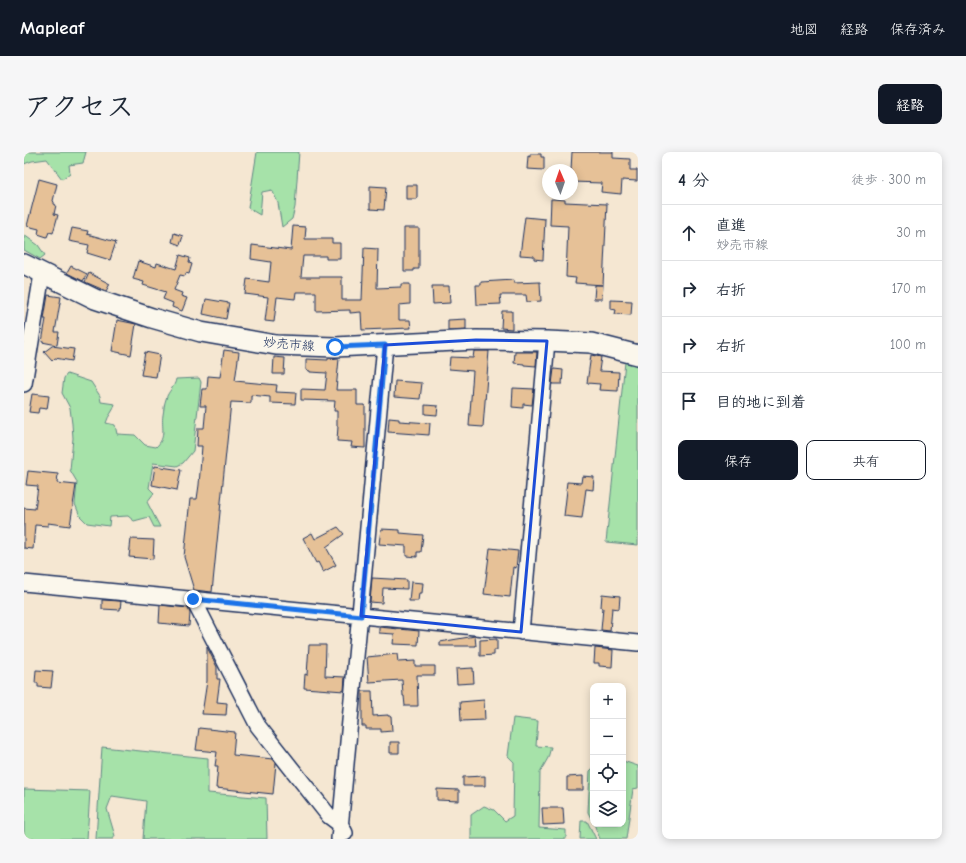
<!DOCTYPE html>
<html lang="ja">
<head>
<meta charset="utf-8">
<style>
	:root { --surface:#fff; --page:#f6f6f7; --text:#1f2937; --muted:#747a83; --line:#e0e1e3; --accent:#111827 }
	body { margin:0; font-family:"Comic Neue","Klee One",sans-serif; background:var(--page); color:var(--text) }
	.controls { position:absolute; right:12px; bottom:12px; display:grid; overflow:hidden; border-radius:8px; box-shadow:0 2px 10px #0003 }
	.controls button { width:36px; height:36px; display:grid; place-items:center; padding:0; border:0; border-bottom:1px solid var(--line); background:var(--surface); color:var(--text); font:20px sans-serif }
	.compass { position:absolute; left:518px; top:12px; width:36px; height:36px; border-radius:50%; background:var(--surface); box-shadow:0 2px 10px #0003; rotate:358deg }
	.stop { position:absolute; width:12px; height:12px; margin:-9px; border:3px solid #1a73e8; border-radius:50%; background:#fff }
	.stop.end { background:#1a73e8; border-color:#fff; box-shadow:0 1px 4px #0008 }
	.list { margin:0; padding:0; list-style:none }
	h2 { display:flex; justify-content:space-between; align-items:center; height:52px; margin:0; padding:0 16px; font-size:17px }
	h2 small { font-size:13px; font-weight:400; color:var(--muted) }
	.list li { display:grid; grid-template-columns:26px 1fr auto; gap:12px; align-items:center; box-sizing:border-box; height:56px; padding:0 16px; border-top:1px solid var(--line) }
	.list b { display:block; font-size:15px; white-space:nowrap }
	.list p { margin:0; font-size:13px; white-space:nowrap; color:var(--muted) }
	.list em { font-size:13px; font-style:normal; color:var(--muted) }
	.actions { display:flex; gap:8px; padding:12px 16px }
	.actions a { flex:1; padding:9px 0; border:1px solid var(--accent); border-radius:8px; text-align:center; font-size:14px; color:var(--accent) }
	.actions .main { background:var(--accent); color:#fff }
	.icon { flex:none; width:22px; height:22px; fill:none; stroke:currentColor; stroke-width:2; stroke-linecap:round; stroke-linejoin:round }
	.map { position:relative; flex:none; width:614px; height:687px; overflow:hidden; border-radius:8px }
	header { display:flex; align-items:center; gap:24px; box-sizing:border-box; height:56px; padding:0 20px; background:var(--accent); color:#fff }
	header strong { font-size:19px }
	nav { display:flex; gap:22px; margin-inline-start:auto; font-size:14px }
	.intro { display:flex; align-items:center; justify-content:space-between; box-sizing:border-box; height:96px; padding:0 24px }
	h1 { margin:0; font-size:28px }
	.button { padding:10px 18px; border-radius:8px; background:var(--accent); color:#fff; font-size:14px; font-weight:700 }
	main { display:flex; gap:24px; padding:0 24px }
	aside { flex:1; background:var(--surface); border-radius:8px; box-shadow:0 2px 10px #0003 }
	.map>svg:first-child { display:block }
	.green { fill:#a6e2a9; stroke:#608884 }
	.building { fill:#e6c197; stroke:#1b2f5e }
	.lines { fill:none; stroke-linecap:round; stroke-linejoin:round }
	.minor-casing { stroke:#1b2f5e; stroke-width:18 }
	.major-casing { stroke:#1b2f5e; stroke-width:22 }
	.minor { stroke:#fbf7ec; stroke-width:15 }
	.major { stroke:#fbf7ec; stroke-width:19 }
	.route { stroke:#1a73e8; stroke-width:5 }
	.marked { fill:none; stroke:#1d4ed8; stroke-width:3; stroke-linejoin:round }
	.labels { text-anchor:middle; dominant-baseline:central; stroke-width:3; stroke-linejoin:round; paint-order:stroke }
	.street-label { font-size:13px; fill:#1b2f5e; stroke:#fbf7ec }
</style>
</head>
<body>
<header>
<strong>Mapleaf</strong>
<nav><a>地図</a><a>経路</a><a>保存済み</a></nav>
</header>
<div class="intro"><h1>アクセス</h1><a class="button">経路</a></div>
<main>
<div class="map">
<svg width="614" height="687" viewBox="0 0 614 687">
	<rect width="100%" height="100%" fill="#f5e7d2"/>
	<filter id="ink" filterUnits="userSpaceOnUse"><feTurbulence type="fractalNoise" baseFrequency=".025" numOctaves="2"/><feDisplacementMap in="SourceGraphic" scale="8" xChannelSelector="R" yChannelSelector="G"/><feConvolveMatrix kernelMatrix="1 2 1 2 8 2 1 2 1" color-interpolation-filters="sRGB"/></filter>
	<g filter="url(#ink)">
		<path class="green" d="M 0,0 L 62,0 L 59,11 L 45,13 L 46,21 L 38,27 L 23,7 L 8,9 L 0,12 Z
			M 233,0 L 275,0 L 271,55 L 268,67 L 258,75 L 254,51 L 248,38 L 238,40 L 236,63 L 224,56 Z
			M 0,83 L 14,93 L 21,103 L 16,107 L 0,98 Z
			M 601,210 L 614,214 L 614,393 L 582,390 Z
			M 43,222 L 67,230 L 76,244 L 77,250 L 91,252 C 90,259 84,263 82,271 L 91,273 L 93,282 L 111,283 L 121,293 L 132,295 C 143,285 137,275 139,263 C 140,258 140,252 142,247 C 144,239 151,235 152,227 L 175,226 L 177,230 L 169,299 L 159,311 L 153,314 L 129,311 L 125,336 L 130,341 L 123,350 L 136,375 L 130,375 L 125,365 L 110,369 L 104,364 L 86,365 L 85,374 L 63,371 L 56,364 L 51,352 L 53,330 L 46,318 L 49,286 L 48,272 L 46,256 L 38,241 L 40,226 Z
			M 489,566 L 514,569 L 512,594 L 527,595 L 524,606 L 516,620 L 515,676 L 542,678 L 542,687 L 447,687 L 447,663 L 460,654 L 470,658 L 481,669 L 489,664 L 490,610 L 484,604 Z
			M 78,595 L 184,606 L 184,641 L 242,646 L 243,687 L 119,687 L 122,649 L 88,644 L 83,657 L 91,684 L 89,687 L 72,687 Z
			M 599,609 L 614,614 L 614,636 L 609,637 L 602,687 L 576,687 L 570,672 L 599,672 Z
			M 569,616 L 569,671 L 564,660 L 566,619 Z
			M 0,637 L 66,639 L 63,687 L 0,687 Z
			M 557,669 L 563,669 L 572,687 L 556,687 Z"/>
		<path class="building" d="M 548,0 L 589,0 L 589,6 L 606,7 L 606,18 L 613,18 L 613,29 L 598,28 L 597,42 L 577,40 L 578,31 L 548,30 L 548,18 L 547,18 Z
			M 506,2 L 517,2 L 517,5 L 520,5 L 520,18 L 503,17 L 504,4 L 506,5 Z
			M 15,27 L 33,32 L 29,49 L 30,50 L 30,52 L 32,53 L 30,62 L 34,63 L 29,81 L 25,80 L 23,85 L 14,82 L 15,77 L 3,74 Z
			M 382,33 L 393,33 L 393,47 L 382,47 Z
			M 346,34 L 362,35 L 360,58 L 346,57 Z
			M 527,47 L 541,48 L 541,50 L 583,52 L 579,133 L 551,131 L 552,126 L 542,125 L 544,74 L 526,73 Z
			M 501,65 L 521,67 L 519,108 L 510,107 L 510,104 L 496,103 Z
			M 269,74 L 282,75 L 281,87 L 308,87 L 308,91 L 316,91 L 316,107 L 302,107 L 302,104 L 279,104 L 277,125 L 318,125 L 318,148 L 338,148 L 340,96 L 354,97 L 353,136 L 377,135 L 377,132 L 386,132 L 386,152 L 375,153 L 375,168 L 386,168 L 387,176 L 338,178 L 337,160 L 326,161 L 326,158 L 292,159 L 292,140 L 272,140 L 271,147 L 253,145 L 250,170 L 241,169 L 244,145 L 221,142 L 223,127 L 245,130 L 247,110 L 227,107 L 228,93 L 267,98 Z
			M 48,76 L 64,79 L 63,82 L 92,90 L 86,108 L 63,101 L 65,93 L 45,89 Z
			M 380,76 L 395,76 L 395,117 L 390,117 L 390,119 L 380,119 Z
			M 150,81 L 159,84 L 156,93 L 148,90 Z
			M 156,103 L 166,106 L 165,111 L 168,112 L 165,122 L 162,121 L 161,124 L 156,123 L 150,138 L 158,141 L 157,144 L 163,146 L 158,159 L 148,155 L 149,151 L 139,147 L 142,140 L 119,133 L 120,130 L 109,127 L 114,109 L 132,115 L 133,111 L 152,117 Z
			M 47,114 L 63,122 L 59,129 L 43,121 Z
			M 65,121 L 86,132 L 82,139 L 61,130 Z
			M 490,128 L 490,131 L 516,130 L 517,149 L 503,150 L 502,143 L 476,143 L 477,152 L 453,153 L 452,133 L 457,133 L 457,130 Z
			M 571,133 L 579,133 L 578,147 L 570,147 Z
			M 408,134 L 425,134 L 426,151 L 409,152 Z
			M 24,143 L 37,145 L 31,180 L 35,180 L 33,193 L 18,190 L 22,167 L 20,167 Z
			M 182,147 L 205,151 L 202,167 L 179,162 Z
			M 587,148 L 608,149 L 607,163 L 591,162 L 592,158 L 587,157 Z
			M 478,159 L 488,159 L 488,177 L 477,176 Z
			M 442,167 L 442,177 L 424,178 L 424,168 Z
			M 93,168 L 112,172 L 107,203 L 88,199 Z
			M 28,194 L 50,197 L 48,209 L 31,206 L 28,209 L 20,200 Z
			M 200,198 L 215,200 L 211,229 L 253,233 L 252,240 L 272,241 L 271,252 L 246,251 L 246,245 L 227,243 L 227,251 L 207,250 L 188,440 L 170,438 L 160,405 L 166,347 L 173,347 L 175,333 L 178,294 L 173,294 L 174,276 L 180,276 L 182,254 L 176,254 L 178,237 L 183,237 L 184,224 L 196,225 Z
			M 450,199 L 465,199 L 459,275 L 445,274 L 449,219 L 425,217 L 426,205 L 449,206 Z
			M 121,200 L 136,203 L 132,225 L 117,223 Z
			M 491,200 L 513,200 L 512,214 L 500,213 L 500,212 L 490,211 Z
			M 567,203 L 577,205 L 575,219 L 595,220 L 594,239 L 575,238 L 576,232 L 563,231 Z
			M 250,205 L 261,206 L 260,222 L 249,222 Z
			M 304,206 L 315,207 L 312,238 L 333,238 L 333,253 L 341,253 L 341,296 L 327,295 L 328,290 L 313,289 L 314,274 L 313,274 L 313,259 L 310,259 L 311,249 L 277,248 L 277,237 L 301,238 L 303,221 L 286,220 L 286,219 L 282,218 L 282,207 L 304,208 Z
			M 530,217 L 539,218 L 538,232 L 528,232 Z
			M 371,229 L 398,231 L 396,247 L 370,245 Z
			M 489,236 L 510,237 L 508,253 L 499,252 L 499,256 L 488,255 Z
			M 8,242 L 25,244 L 23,257 L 15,256 L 14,261 L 5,260 Z
			M 401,253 L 414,254 L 413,263 L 401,262 Z
			M 365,266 L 375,267 L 375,269 L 406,271 L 405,283 L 364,280 Z
			M 131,314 L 157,318 L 153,338 L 128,333 Z
			M 4,319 L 34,322 L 33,331 L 52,333 L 46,374 L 24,371 L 24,374 L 11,373 L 9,397 L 0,396 L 0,356 L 11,357 L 14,334 L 2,333 Z
			M 558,324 L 570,325 L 569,338 L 562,337 L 558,366 L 540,364 L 543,338 L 542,338 L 543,330 L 557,331 Z
			M 314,375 L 320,382 L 302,395 L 312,413 L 299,420 L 294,410 L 292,411 L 279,386 L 288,381 L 291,387 Z
			M 357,377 L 376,378 L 376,381 L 399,383 L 397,400 L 393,400 L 393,405 L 382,404 L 382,394 L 355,392 Z
			M 107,387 L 130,388 L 129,407 L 105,405 Z
			M 466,396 L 494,399 L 492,416 L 489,415 L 486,445 L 460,442 Z
			M 348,426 L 383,428 L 383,437 L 359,436 L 358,451 L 346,450 Z
			M 387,430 L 399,431 L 398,441 L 395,441 L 394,449 L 385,449 Z
			M 578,442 L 596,444 L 595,457 L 588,456 L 586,479 L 577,478 L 579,456 L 577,455 Z
			M 78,448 L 97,449 L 96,458 L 78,457 Z
			M 136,453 L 164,456 L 166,461 L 165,474 L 135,471 Z
			M 355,475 L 395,479 L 394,493 L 369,492 L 370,482 L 355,481 Z
			M 451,484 L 452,494 L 416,494 L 416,490 Z
			M 473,487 L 473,498 L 470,498 L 470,503 L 456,504 L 456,488 Z
			M 285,493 L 302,493 L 301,524 L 321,525 L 320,539 L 280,536 L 281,522 L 283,523 Z
			M 183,495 L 193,515 L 193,527 L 196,527 L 193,550 L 203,551 L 202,563 L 178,562 L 183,529 Z
			M 571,496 L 589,498 L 588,515 L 575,514 L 575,511 L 570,511 Z
			M 373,502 L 374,510 L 391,509 L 391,514 L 411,514 L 411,523 L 393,523 L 394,554 L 381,554 L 380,544 L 379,544 L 378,528 L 345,530 L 343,505 Z
			M 449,516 L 450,531 L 433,532 L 432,517 Z
			M 12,518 L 29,519 L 27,536 L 14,535 L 14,531 L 11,531 Z
			M 338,539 L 348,539 L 349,564 L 364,563 L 364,564 L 367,564 L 368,579 L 357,580 L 357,577 L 342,577 L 342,574 L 338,574 Z
			M 460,548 L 461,568 L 437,569 L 436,550 Z
			M 175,576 L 211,580 L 209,603 L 249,607 L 252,611 L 249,642 L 192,636 L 194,614 L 191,614 L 193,600 L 172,598 Z
			M 366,590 L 375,590 L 375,601 L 366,601 Z
			M 461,624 L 461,634 L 439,634 L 439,625 Z
			M 559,624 L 559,638 L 543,638 L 543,625 Z
			M 413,637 L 435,638 L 435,649 L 413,648 Z
			M 518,656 L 539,656 L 540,672 L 519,673 Z"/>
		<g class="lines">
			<defs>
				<path id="minor" d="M 0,232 L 18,122
					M 0,431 L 614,491
					M 169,447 L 234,574 L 305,664 L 317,673 L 321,681
					M 497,480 L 523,189
					M 315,687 L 361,193"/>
				<path id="major" d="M 0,112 L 71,147 L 128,166 L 177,180 L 252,193 L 311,195 L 452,188 L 523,189 L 567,191 L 614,203"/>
			</defs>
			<use href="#minor" class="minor-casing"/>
			<use href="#major" class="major-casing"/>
			<use href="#minor" class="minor"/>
			<use href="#major" class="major"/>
		</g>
	</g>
	<g class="lines" filter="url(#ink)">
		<path class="route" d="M 169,447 L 337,464 L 361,193 L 311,195"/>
	</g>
	<path class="marked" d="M 452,188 L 523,189 L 497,480 L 337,464 L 361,193 Z"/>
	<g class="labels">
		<g class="street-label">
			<text transform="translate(265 192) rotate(5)">妙売市線</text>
		</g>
	</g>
</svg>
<div class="controls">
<button>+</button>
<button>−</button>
<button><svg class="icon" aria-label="locate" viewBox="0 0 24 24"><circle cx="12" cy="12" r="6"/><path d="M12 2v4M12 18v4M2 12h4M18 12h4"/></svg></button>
<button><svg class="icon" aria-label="layers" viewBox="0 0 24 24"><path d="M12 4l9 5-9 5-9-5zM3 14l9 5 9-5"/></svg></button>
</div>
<svg class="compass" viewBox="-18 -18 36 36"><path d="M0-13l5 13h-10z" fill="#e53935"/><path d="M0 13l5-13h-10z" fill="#747a83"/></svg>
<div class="stop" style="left:311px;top:195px"></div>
<div class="stop end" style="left:169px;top:447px"></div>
</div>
<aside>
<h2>4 分<small>徒歩 · 300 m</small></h2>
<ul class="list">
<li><svg class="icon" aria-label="ahead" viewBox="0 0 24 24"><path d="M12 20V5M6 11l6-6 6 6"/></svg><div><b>直進</b><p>妙売市線</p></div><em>30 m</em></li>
<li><svg class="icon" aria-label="right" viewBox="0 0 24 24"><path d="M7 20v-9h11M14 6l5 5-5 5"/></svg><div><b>右折</b></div><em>170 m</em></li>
<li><svg class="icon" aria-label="right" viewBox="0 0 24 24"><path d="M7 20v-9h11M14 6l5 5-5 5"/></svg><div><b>右折</b></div><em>100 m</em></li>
<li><svg class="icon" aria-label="arrive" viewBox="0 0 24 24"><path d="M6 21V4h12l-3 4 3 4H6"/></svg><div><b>目的地に到着</b></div></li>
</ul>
<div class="actions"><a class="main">保存</a><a>共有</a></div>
</aside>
</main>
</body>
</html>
